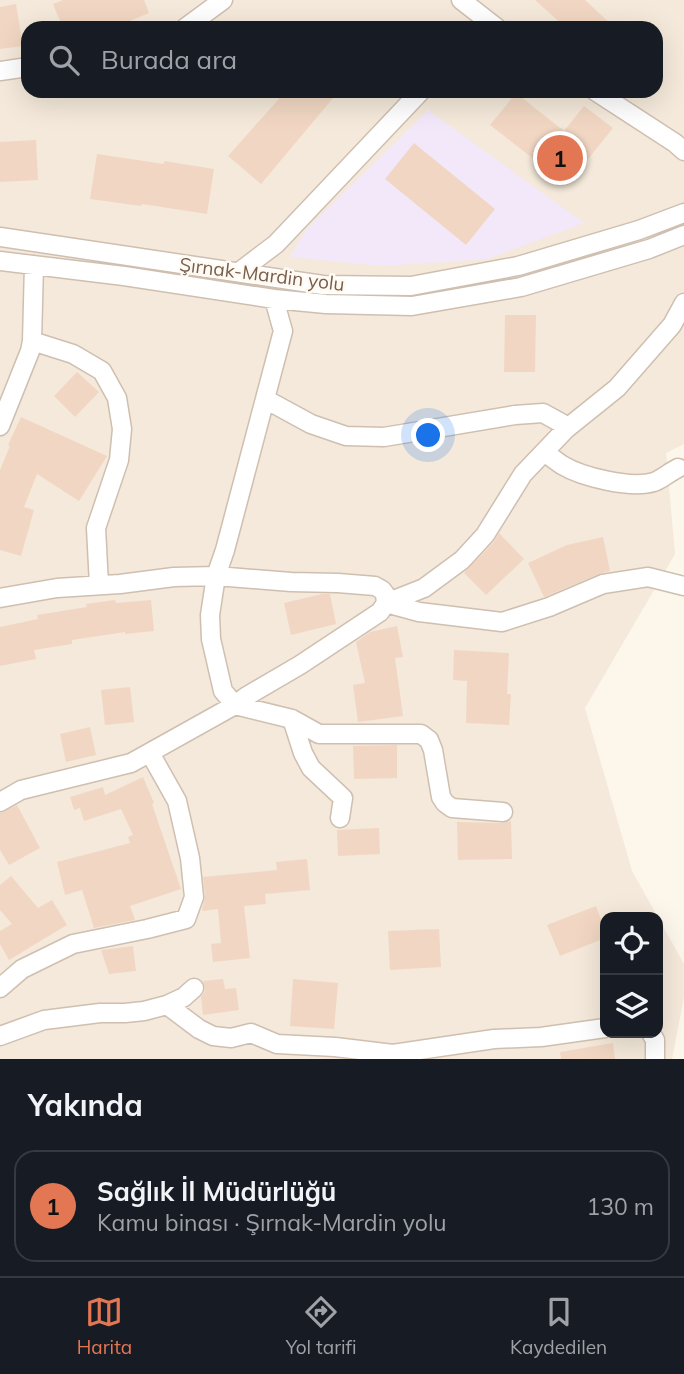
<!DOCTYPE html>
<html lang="tr">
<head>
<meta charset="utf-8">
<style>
	:root { --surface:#171b24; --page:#20242c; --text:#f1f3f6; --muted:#9ea1a6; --line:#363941; --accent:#e37754 }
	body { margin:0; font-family:Mulish,sans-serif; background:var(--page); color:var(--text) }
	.controls { position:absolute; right:21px; bottom:21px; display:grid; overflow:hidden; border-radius:14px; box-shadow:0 7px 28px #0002 }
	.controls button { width:63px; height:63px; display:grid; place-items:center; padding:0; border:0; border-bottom:2px solid var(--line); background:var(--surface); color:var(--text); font:35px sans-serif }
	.you { position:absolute; left:429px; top:436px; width:24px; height:24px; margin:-18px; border:5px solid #fff; border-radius:50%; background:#1a73e8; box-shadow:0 0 0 10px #1a73e833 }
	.badge { display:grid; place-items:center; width:46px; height:46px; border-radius:50%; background:var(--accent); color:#111; font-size:23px; font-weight:700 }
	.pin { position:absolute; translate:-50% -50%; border:4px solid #fff; box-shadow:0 2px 7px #0006 }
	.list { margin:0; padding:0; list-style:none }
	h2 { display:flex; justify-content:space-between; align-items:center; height:91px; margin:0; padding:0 28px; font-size:30px }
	h2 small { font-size:23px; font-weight:400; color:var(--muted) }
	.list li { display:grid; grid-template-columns:46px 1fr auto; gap:21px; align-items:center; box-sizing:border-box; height:112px; margin:0 14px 14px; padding:0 14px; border:2px solid var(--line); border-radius:21px }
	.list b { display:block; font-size:26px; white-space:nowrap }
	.list p { margin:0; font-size:23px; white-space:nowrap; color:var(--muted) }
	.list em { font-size:23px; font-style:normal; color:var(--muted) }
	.icon { flex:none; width:38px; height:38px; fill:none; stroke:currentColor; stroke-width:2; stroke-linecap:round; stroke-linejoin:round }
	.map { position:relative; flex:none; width:684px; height:1059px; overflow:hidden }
	.search { position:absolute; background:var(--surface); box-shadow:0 7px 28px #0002; left:21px; right:21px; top:21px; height:77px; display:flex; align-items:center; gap:18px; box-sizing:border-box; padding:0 24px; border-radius:21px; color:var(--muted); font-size:26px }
	.sheet { height:217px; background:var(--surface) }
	nav { display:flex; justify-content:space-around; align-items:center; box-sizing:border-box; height:98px; border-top:2px solid var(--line); background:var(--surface); font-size:19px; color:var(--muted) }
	nav a { display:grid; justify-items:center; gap:4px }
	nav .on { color:var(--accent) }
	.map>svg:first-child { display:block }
	.residential { fill:#f4e9da; fill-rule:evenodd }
	.education { fill:#f3e8f9 }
	.building { fill:#f1d7c3 }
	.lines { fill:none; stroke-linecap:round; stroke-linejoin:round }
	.minor-casing { stroke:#cfbfb0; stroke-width:21 }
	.minor { stroke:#fff; stroke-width:18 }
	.labels { text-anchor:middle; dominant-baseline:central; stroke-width:5; stroke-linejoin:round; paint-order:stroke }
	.street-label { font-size:19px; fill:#785e4e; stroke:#fffaf2 }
</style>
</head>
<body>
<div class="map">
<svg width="684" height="1059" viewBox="0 0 684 1059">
	<rect width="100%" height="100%" fill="#fcf6eb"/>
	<path class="residential" d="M 0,0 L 684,0 L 684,444 L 666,453 L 675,554 L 585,708 L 632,871 L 684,964 L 684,997 L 672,1059 L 0,1059 ZM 28,28 L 656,28 L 656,91 L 28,91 ZM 605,917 L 658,917 L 658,1033 L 605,1033 Z"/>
	<path class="education" d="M 428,110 L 584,223 L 487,259 L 382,266 L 290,257 L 306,230 Z"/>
	<path class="building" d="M 63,0 L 144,0 L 149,13 L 113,28 L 111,23 L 99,28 L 63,28 L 53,4 Z
		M 535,0 L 585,0 L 615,28 L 566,28 Z
		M 16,4 L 23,46 L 0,49 L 0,7 Z
		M 286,91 L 339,91 L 261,184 L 228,156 Z
		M 516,93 L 564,131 L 584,106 L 613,128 L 567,185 L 490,125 Z
		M 36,140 L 38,180 L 0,182 L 0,142 Z
		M 414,143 L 495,209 L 466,245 L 385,179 Z
		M 97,154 L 164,164 L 164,161 L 214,169 L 207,214 L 142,204 L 141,206 L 90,199 Z
		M 505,315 L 536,315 L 535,372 L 504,372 Z
		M 77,372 L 99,392 L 75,417 L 54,396 Z
		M 21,417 L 107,456 L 79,501 L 37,474 L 24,507 L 34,510 L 21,556 L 0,550 L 0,470 L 10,446 L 8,445 Z
		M 499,533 L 524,559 L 486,595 L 464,573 L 493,543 Z
		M 603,537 L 610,571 L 599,574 L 544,597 L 528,563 L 567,545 Z
		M 322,594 L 330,594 L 336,624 L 291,635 L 284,603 Z
		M 115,600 L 116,603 L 151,600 L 154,631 L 125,634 L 125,632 L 72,640 L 72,644 L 34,650 L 36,659 L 0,666 L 0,627 L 38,619 L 37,615 L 87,607 L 86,604 Z
		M 397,626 L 403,657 L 395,658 L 403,716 L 358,722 L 353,685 L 365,683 L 356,642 L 370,632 Z
		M 454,650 L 509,653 L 507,694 L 511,694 L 509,725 L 466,723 L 467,681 L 453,680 Z
		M 130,687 L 134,722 L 105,725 L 101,690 Z
		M 90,727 L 96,755 L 66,762 L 60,734 Z
		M 397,745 L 397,778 L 354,779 L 353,746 Z
		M 143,777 L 154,803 L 152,804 L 181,889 L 130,906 L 135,920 L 94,928 L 82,890 L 65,895 L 57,862 L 130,843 L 128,837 L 133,835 L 121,809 L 84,821 L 80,808 L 74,810 L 70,797 L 103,787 L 105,795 Z
		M 17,805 L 40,848 L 9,865 L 0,850 L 0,813 Z
		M 511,821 L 512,859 L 458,860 L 457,822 L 502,823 Z
		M 379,828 L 380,854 L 338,856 L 337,830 Z
		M 307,859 L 310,890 L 265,894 L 266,904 L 244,906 L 250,958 L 213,962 L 211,944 L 221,943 L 218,909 L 202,911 L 205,896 L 203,877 L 277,870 L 276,862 Z
		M 11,876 L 38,908 L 52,900 L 67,925 L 9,960 L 0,944 L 0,931 L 12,924 L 0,910 L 0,885 Z
		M 596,906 L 605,930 L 605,938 L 560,956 L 547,925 Z
		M 439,929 L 441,967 L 390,970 L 388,931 Z
		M 133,946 L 136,971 L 109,974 L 101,950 Z
		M 223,979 L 225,989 L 236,988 L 239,1010 L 203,1015 L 201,997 L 205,991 L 203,981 Z
		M 293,979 L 338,983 L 334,1029 L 290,1026 Z
		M 613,1043 L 615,1059 L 561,1059 L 560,1052 Z"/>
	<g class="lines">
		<defs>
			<path id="minor" d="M 461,0 L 497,28
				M 185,28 L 223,0
				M 0,71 L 28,67
				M 595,91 L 675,143 L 684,151
				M 0,237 L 323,285 L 411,286 L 518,266 L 639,230 L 684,213
				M 0,261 L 124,276 L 274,299 L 326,304 L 412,306 L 521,287 L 649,249 L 684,235
				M 239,272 L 276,244 L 421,91
				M 274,299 L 283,331 L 225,550 L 216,576 L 210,615 L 211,639 L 223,691 L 235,705 L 292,719 L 319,734 L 421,734 L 429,740 L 433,750 L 441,797 L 445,803 L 452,808 L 503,812
				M 32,341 L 73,354 L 102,371 L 117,398 L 122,429 L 119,460 L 96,528 L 99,585
				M 265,399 L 311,424 L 346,436 L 384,437 L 515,415 L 543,413 L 563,424 L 566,429
				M 0,426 L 30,351 L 32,341 L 34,265
				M 544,452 C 550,456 556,461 562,465 C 582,477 631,489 654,482 C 662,479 670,472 678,468
				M 0,598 L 57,588 L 120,584 L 174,577 L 216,576 L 291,582 L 338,583 L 375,586 L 382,590 L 385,594 L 386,603 L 380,612 L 300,665 L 247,696 L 235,705 L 131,763 L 21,790 L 0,802
				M 386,603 L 424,588 L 462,560 L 485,535 L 523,474 L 566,429 L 617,388 L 672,325 L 684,303
				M 386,603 L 419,612 L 502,622 L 549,607 L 603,584 L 648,577 L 684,586
				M 292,719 L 303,753 L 311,768 L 343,798 L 340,818
				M 0,988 L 22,969 L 73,944 L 147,929 L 186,919 L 194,897 L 190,858 L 177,801 L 150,753
				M 167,1005 L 199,1029 L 213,1036 L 231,1038 L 251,1033 L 277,1044 L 335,1047 L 393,1054 L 494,1039 L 541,1037 L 605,1028
				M 651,1033 L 655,1040 L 655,1059
				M 0,1036 L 44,1020 L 100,1013 L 125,1013 L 144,1011 L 167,1005 L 184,997 L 194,988"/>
		</defs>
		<use href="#minor" class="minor-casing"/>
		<use href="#minor" class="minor"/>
	</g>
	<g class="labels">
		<g class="street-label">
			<text transform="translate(262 274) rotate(7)">Şırnak-Mardin yolu</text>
		</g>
	</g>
</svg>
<div class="controls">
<button><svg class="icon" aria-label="locate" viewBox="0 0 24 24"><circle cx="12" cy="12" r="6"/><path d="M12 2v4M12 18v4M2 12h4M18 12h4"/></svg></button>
<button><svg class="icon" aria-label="layers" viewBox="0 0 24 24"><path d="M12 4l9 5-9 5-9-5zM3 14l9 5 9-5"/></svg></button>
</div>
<div class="you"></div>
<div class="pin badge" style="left:560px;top:158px">1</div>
<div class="search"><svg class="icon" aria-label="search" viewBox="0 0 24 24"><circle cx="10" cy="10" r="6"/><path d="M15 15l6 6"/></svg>Burada ara</div>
</div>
<section class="sheet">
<h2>Yakında<small></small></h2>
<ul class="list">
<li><span class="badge">1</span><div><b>Sağlık İl Müdürlüğü</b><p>Kamu binası · Şırnak-Mardin yolu</p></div><em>130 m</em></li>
</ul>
</section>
<nav>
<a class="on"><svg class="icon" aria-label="map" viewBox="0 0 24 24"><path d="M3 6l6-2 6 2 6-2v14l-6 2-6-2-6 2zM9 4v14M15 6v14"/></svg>Harita</a>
<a><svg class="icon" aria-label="directions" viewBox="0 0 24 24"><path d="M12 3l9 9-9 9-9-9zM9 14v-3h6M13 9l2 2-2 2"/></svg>Yol tarifi</a>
<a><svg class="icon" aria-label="saved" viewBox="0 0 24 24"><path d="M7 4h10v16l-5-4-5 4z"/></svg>Kaydedilen</a>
</nav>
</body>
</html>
